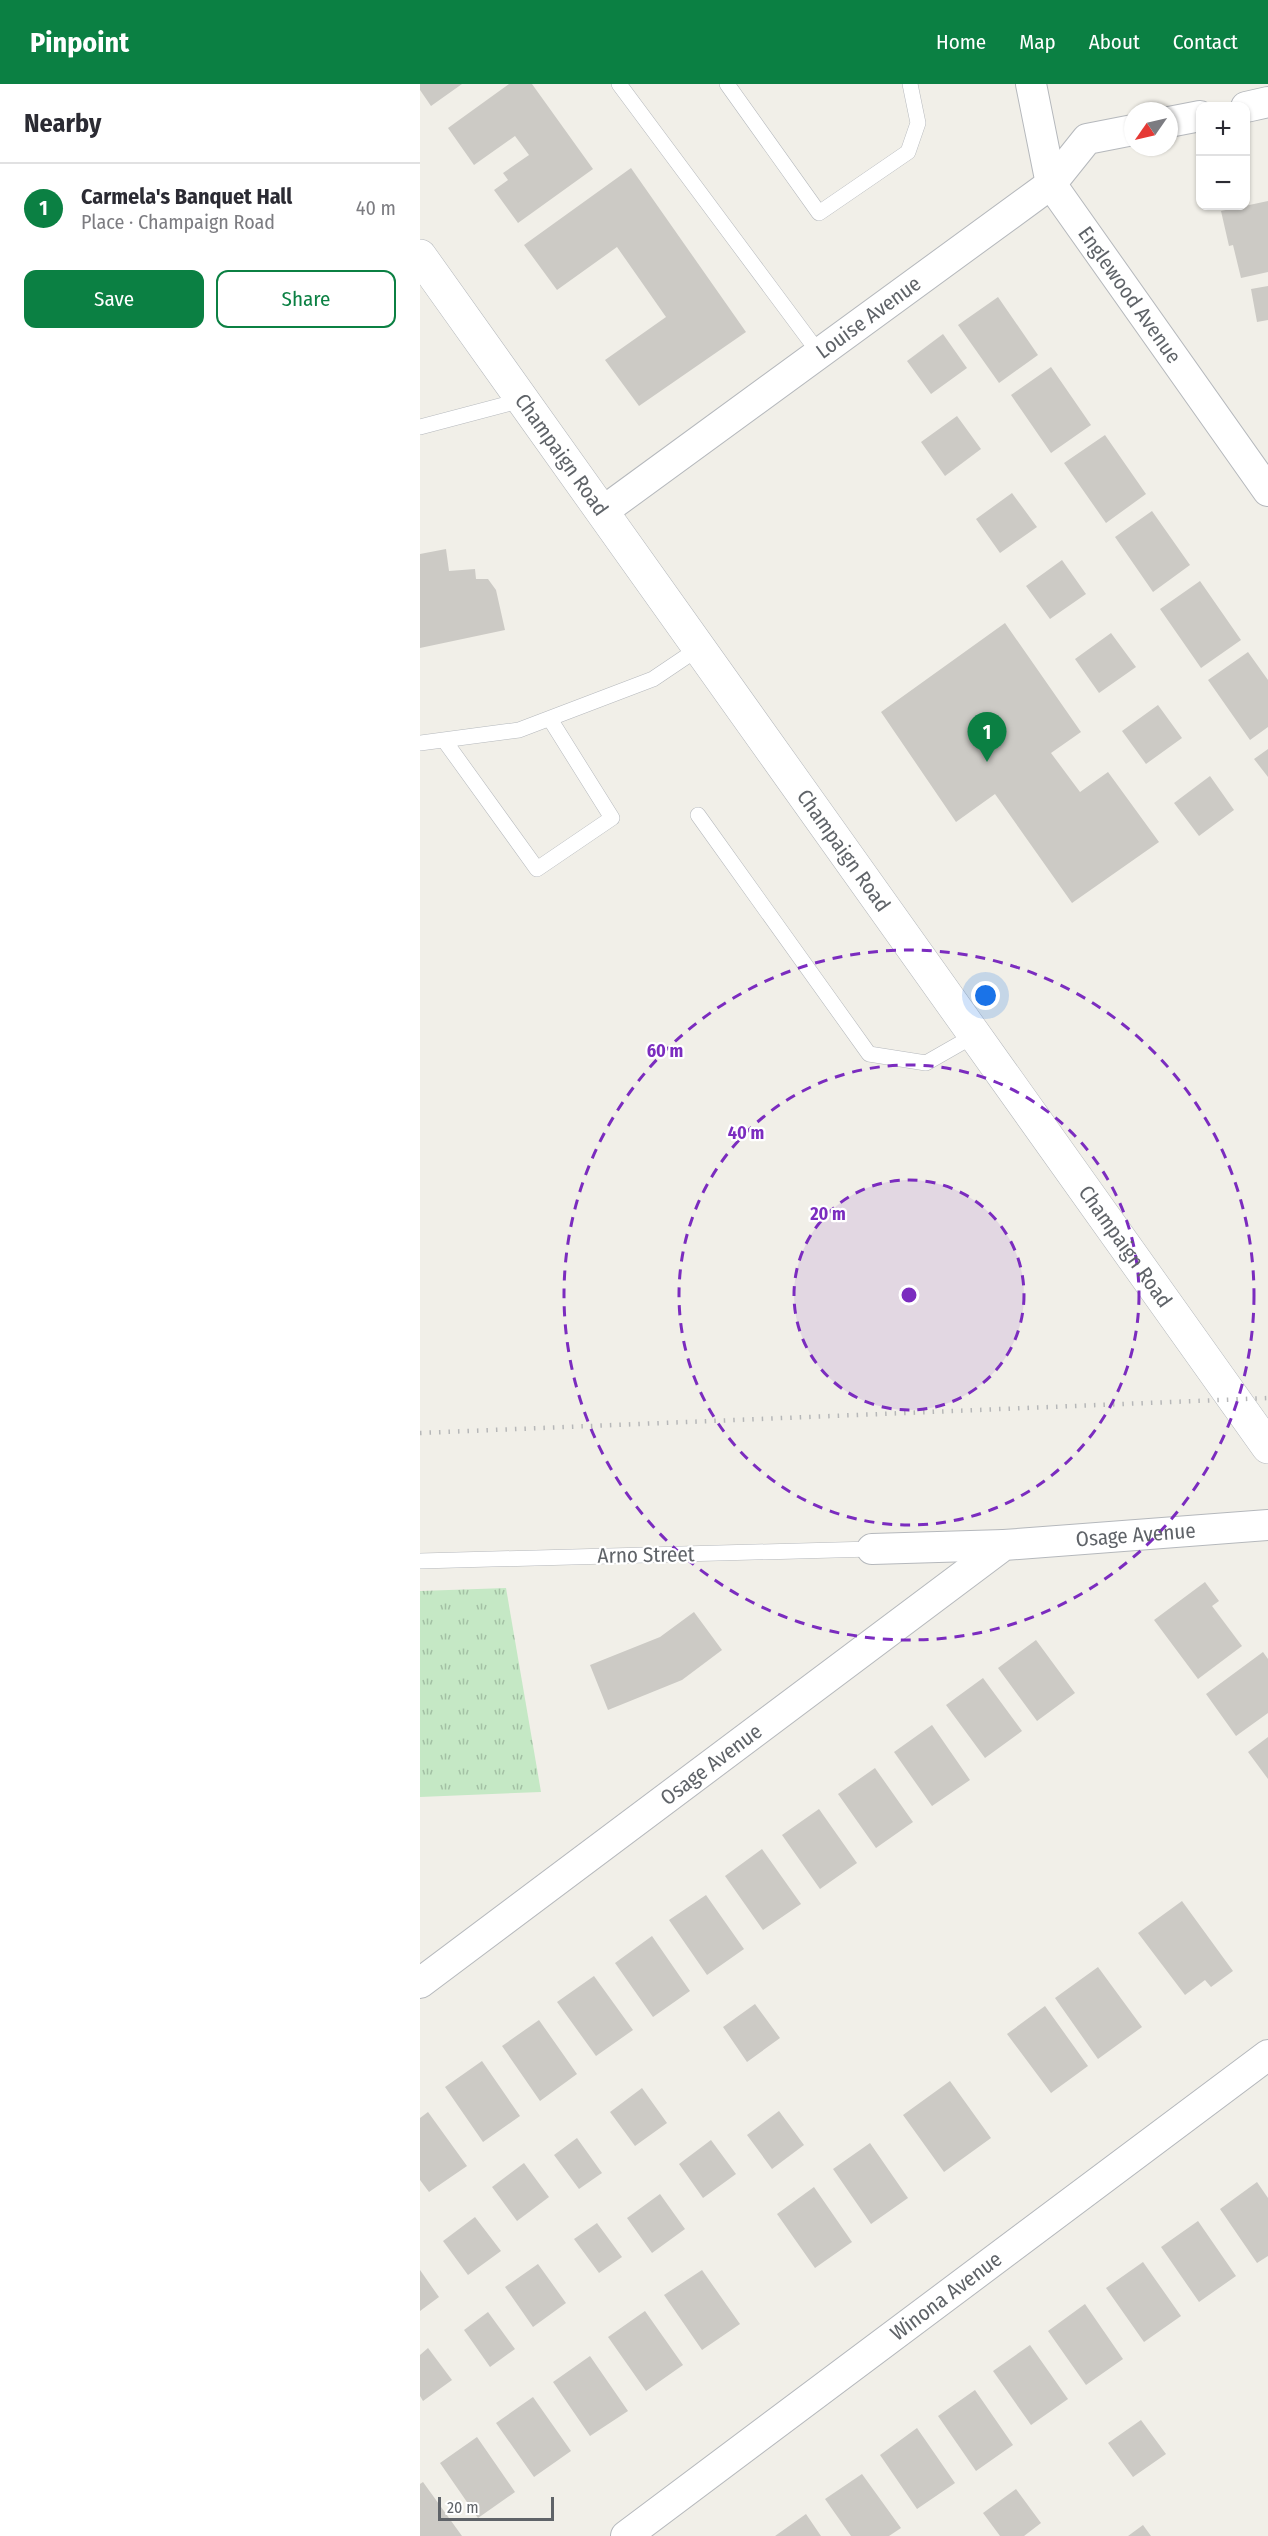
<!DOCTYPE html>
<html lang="en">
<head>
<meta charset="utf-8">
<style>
	:root { --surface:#fff; --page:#f7f7f7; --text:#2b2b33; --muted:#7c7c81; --line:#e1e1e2; --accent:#0b8043 }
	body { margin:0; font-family:"Fira Sans Condensed",sans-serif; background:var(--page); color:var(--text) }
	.controls { position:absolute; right:18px; top:18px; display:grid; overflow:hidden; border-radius:12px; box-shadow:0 2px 4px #0004 }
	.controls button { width:54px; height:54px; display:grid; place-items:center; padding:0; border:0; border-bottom:2px solid var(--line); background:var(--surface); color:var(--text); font:30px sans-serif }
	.compass { position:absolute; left:704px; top:18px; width:54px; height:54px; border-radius:50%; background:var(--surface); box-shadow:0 2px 4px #0004; rotate:236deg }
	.scale { position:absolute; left:18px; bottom:15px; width:116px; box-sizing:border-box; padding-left:6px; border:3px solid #5f6368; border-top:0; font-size:16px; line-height:21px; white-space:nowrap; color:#5f6368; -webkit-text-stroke:4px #fff; paint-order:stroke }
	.you { position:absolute; left:566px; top:912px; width:21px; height:21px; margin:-15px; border:4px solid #fff; border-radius:50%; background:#1a73e8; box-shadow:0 0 0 9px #1a73e833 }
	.badge { display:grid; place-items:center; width:39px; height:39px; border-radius:50%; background:var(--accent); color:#fff; font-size:20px; font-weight:700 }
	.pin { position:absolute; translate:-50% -50px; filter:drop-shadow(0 2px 3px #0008) }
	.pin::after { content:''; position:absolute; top:32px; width:21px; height:18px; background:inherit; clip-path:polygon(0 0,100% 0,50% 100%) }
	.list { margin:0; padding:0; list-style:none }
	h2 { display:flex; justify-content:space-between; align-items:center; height:78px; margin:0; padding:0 24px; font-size:26px }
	h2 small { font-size:20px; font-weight:400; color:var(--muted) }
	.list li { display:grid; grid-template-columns:39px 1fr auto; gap:18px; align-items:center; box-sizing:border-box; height:90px; padding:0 24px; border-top:2px solid var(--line) }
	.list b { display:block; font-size:22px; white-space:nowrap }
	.list p { margin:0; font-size:20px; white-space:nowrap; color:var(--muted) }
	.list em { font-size:20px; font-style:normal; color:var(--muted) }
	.actions { display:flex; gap:12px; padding:18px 24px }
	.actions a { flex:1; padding:14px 0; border:2px solid var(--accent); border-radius:12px; text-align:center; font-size:21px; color:var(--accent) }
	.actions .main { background:var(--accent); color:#fff }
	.map { position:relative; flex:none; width:848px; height:2452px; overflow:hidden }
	header { display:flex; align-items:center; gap:36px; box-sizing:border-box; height:84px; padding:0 30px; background:var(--accent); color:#fff }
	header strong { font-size:28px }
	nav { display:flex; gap:33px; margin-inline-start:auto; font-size:21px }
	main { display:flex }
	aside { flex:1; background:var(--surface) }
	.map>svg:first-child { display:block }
	.grass { fill:url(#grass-tufts) }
	.building { fill:#cccac5 }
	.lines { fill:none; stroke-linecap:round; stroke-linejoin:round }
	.service-casing { stroke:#b5b8bc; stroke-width:16 }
	.minor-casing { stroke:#b5b8bc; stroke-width:32 }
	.tertiary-casing { stroke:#b5b8bc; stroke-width:34 }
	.service { stroke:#fff; stroke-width:15 }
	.minor { stroke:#fff; stroke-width:30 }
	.tertiary { stroke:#fff; stroke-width:33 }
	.rail { stroke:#b6b7b8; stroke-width:4.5; stroke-dasharray:1.5 8; stroke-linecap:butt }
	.ring { fill:none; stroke:#7b2cbf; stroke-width:3; stroke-dasharray:10 8 }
	.labels { text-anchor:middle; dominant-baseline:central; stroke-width:4.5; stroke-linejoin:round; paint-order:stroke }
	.street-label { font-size:21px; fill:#5f6368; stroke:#fff }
	.centre { fill:#7b2cbf; stroke:#fff; stroke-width:3 }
	.ring-label { font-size:18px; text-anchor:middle; font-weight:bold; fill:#7b2cbf; stroke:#fff; stroke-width:4.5; stroke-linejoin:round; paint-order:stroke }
</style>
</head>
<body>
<header>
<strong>Pinpoint</strong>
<nav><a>Home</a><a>Map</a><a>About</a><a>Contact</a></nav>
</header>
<main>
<aside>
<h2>Nearby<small></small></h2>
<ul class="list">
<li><span class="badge">1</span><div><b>Carmela's Banquet Hall</b><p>Place · Champaign Road</p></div><em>40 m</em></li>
</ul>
<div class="actions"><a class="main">Save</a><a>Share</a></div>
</aside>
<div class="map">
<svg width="848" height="2452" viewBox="0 0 848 2452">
	<defs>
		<pattern id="grass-tufts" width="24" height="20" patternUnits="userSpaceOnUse" patternTransform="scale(1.5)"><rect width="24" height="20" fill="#c5e8c5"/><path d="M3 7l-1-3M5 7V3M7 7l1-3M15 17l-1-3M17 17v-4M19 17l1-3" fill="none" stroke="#a3c0a4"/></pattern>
	</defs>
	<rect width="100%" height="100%" fill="#f1efe8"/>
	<path class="grass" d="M 86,1504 L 121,1708 L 0,1713 L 0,1507 Z"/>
	<path class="building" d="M 0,0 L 42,0 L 11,22 L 0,6 Z
		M 89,0 L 112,0 L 173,85 L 98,139 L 74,106 L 88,96 L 83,89 L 109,71 L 95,52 L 54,81 L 28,44 Z
		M 211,84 L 326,248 L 219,322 L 185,276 L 246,233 L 197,163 L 137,206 L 104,161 Z
		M 848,117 L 848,188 L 821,194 L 813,161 L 809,162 L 801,127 Z
		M 848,202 L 848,236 L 837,238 L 831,205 Z
		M 578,213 L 618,271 L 579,299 L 538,241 Z
		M 523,250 L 547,284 L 511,310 L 487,277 Z
		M 631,283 L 671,341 L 631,369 L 591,311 Z
		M 537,332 L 561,365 L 525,392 L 501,358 Z
		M 685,351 L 726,410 L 686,439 L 644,379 Z
		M 592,409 L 617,443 L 580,469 L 556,435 Z
		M 732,427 L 770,481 L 733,508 L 695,453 Z
		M 26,465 L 29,487 L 55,485 L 56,495 L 68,495 L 76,506 L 85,546 L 0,564 L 0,470 Z
		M 642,476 L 666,510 L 630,535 L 606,502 Z
		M 780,497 L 821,556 L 781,584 L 740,525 Z
		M 585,539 L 661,648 L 631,669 L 660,708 L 688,688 L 739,758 L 652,819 L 575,710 L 536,738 L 461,628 Z
		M 691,549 L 716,583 L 679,609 L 655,575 Z
		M 828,568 L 848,596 L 848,643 L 830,656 L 788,596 Z
		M 738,621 L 762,654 L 726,680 L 702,647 Z
		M 848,665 L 848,693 L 834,675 Z
		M 790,692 L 814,726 L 779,752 L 754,719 Z
		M 785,1498 L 799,1517 L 792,1522 L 822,1562 L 778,1595 L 734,1536 Z
		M 274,1528 L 302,1566 L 262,1596 L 188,1626 L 170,1581 L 240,1553 Z
		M 616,1556 L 655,1609 L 617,1637 L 578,1584 Z
		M 843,1568 L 848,1575 L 848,1629 L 816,1652 L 786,1610 Z
		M 563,1594 L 602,1647 L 565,1674 L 526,1621 Z
		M 512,1641 L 550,1696 L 512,1722 L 474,1668 Z
		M 848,1653 L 848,1695 L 828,1668 Z
		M 455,1684 L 493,1738 L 456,1764 L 418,1710 Z
		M 399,1725 L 437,1779 L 400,1805 L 362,1751 Z
		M 342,1765 L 381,1820 L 343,1846 L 305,1792 Z
		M 286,1811 L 324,1865 L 287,1891 L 249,1836 Z
		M 762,1817 L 813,1887 L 791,1903 L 785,1896 L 765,1911 L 718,1849 Z
		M 232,1852 L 270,1907 L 233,1933 L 195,1879 Z
		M 678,1883 L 722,1943 L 678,1975 L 635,1914 Z
		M 174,1892 L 213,1946 L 176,1972 L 137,1918 Z
		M 335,1920 L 360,1954 L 327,1978 L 303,1943 Z
		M 625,1922 L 668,1982 L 631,2009 L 587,1950 Z
		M 119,1936 L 157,1990 L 120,2017 L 82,1962 Z
		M 62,1977 L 100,2032 L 63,2058 L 25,2003 Z
		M 530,1997 L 571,2054 L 524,2088 L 483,2031 Z
		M 222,2004 L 247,2039 L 215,2062 L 190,2028 Z
		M 359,2027 L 384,2061 L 352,2085 L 327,2051 Z
		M 8,2028 L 47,2082 L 9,2108 L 0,2096 L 0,2034 Z
		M 157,2054 L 182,2089 L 159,2105 L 134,2071 Z
		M 291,2056 L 316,2090 L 283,2114 L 259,2080 Z
		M 450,2059 L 488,2114 L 451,2140 L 413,2085 Z
		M 104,2079 L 129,2113 L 97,2137 L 72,2103 Z
		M 837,2098 L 848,2114 L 848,2172 L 837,2179 L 800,2125 Z
		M 394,2103 L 432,2158 L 395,2184 L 357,2130 Z
		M 240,2110 L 265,2145 L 232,2169 L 207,2134 Z
		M 55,2133 L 81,2167 L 48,2191 L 23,2157 Z
		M 778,2137 L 816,2192 L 779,2218 L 741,2163 Z
		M 177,2139 L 202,2173 L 179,2189 L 154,2155 Z
		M 723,2178 L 761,2232 L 724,2258 L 686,2204 Z
		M 118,2180 L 146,2219 L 113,2243 L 85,2203 Z
		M 0,2186 L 19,2213 L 0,2227 Z
		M 282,2186 L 320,2240 L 282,2266 L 244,2211 Z
		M 665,2220 L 703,2275 L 666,2301 L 628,2247 Z
		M 225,2227 L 263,2281 L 226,2307 L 188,2253 Z
		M 68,2228 L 95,2265 L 70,2283 L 44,2246 Z
		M 610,2261 L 648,2315 L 611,2341 L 573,2287 Z
		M 8,2264 L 32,2296 L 3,2317 L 0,2312 L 0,2271 Z
		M 170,2272 L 208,2327 L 170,2352 L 133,2298 Z
		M 555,2306 L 593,2361 L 556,2387 L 518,2332 Z
		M 113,2313 L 151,2367 L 114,2393 L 76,2339 Z
		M 721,2336 L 746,2370 L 713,2393 L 688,2359 Z
		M 497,2344 L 535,2399 L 497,2425 L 460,2371 Z
		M 57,2353 L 95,2408 L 58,2434 L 20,2379 Z
		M 442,2390 L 481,2444 L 469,2452 L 431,2452 L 405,2415 Z
		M 3,2398 L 42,2452 L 0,2452 L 0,2400 Z
		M 596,2405 L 621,2439 L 604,2452 L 580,2452 L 563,2429 Z
		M 386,2430 L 401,2452 L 355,2452 Z
		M 723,2441 L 731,2452 L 708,2452 Z"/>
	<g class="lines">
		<defs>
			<path id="service" d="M 199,0 L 399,269
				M 307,0 L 399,129 L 488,68 L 498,39 L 490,0
				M 0,343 L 102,316
				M 24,656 L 117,785 L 192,734 L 130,635
				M 0,659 L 99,646 L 233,595 L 279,564
				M 278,731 L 449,970 L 506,979 L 555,951
				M 0,1477 L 452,1465"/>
			<g id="minor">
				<path id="s1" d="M 611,0 L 631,100 L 848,407"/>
				<path d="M 826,23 L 848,18"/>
				<path d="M 749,38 L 780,32"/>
				<path id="s2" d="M 182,428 L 631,100 L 667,55 L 713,46"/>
				<path d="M 452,1465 L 584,1461"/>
				<path id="s3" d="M 0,1899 L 584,1461 L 848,1441"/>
				<path id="s4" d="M 206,2452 L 848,1971"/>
			</g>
			<g id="tertiary">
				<path id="s5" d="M 0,172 L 848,1363"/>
			</g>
		</defs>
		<use href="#service" class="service-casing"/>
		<use href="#minor" class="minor-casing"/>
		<use href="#tertiary" class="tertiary-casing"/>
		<use href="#service" class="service"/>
		<use href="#minor" class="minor"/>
		<use href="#tertiary" class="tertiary"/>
		<path class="rail" d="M 0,1349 L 848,1314"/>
	</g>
	<circle cx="489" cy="1211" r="115" fill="#7b2cbf" fill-opacity=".12"/>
	<g class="ring">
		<circle cx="489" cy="1211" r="115"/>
		<circle cx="489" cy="1211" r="230"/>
		<circle cx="489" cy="1211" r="345"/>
	</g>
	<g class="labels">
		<g class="street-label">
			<text stroke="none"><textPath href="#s1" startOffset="238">Englewood Avenue</textPath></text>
			<text stroke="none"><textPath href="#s2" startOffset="330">Louise Avenue</textPath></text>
			<text stroke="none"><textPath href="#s5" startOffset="244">Champaign Road</textPath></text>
			<text stroke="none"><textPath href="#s5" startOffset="730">Champaign Road</textPath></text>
			<text stroke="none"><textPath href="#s5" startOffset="1216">Champaign Road</textPath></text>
			<text stroke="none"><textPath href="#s3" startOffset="862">Osage Avenue</textPath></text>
			<text transform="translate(226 1471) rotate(-1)">Arno Street</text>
			<text stroke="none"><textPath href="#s3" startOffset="364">Osage Avenue</textPath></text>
			<text stroke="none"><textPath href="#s4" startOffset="400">Winona Avenue</textPath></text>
		</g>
	</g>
	<circle cx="489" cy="1211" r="9" class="centre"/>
	<g class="ring-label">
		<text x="245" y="973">60 m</text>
		<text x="326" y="1055">40 m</text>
		<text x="408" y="1136">20 m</text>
	</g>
</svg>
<div class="controls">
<button>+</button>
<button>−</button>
</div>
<svg class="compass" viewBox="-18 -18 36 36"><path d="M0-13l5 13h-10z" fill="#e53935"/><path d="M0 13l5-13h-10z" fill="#7c7c81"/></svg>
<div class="scale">20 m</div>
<div class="you"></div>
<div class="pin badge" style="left:567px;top:678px">1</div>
</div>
</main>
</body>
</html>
